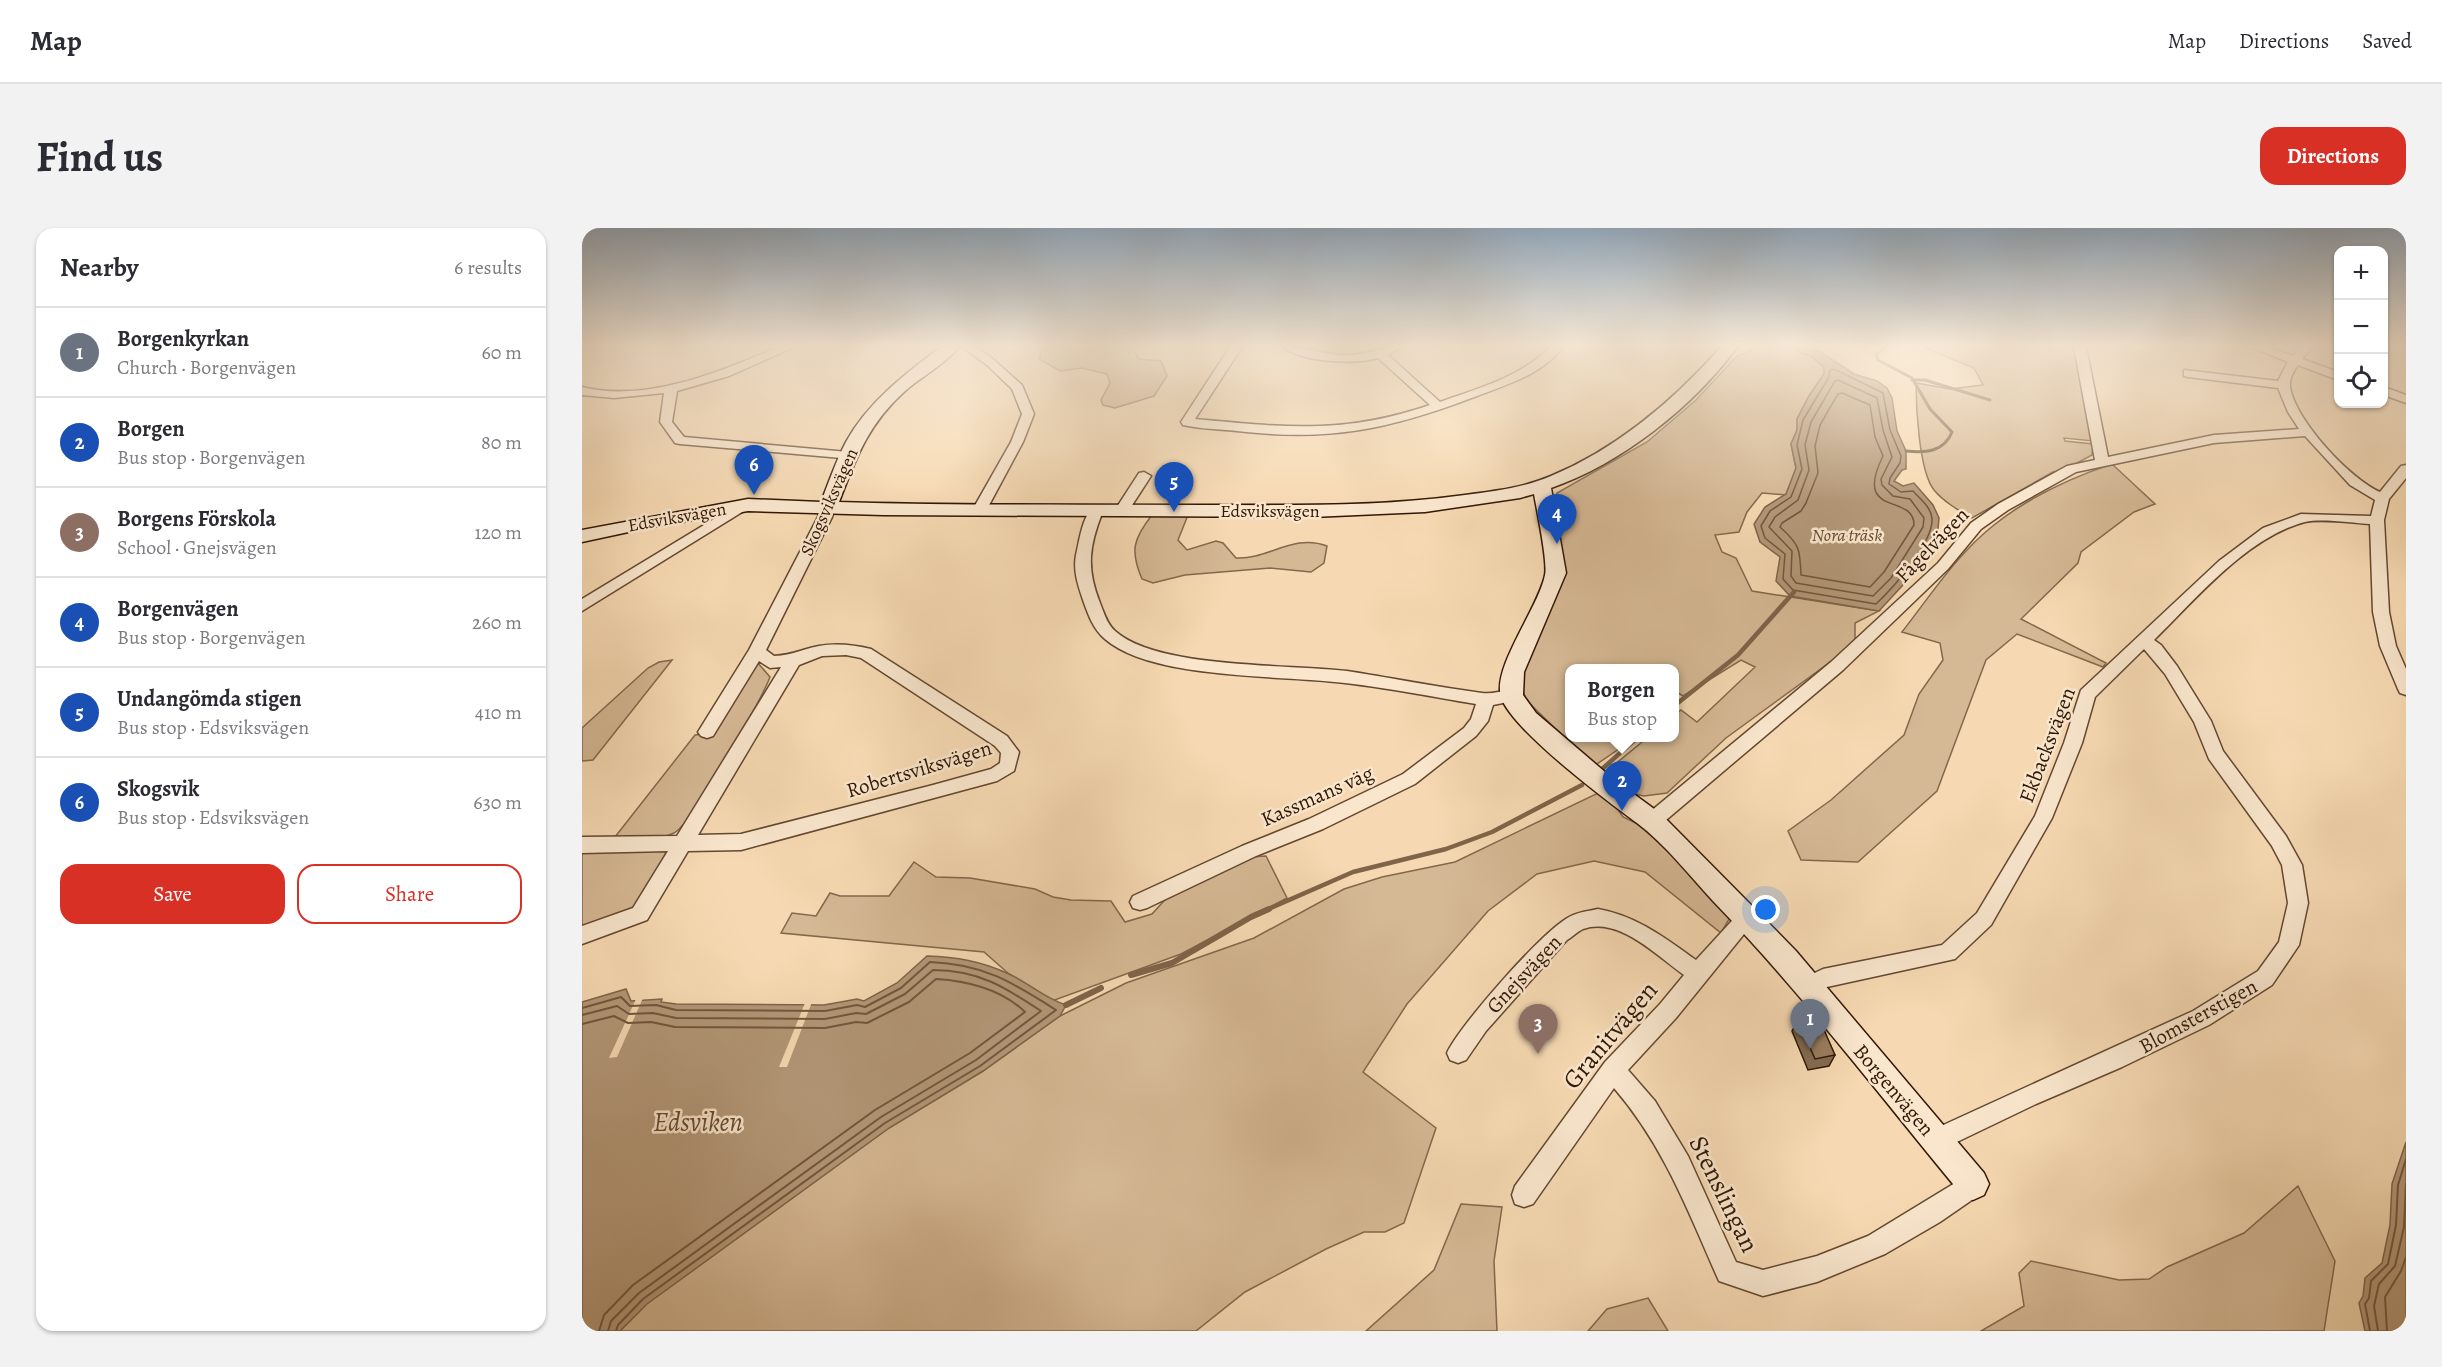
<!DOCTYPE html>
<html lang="en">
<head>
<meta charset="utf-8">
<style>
	:root { --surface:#fff; --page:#f2f2f3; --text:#2b2b33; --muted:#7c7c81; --line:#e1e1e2; --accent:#d93025 }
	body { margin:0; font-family:Alegreya,serif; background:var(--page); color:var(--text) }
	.controls { position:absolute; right:18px; top:18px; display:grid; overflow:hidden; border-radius:12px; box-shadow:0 2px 4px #0004 }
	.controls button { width:54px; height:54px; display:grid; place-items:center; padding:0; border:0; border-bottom:2px solid var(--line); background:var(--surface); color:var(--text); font:30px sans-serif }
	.you { position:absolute; left:1184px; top:682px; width:21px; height:21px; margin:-15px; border:4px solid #fff; border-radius:50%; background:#1a73e8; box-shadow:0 0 0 9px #1a73e833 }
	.badge { display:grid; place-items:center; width:39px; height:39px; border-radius:50%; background:var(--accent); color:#fff; font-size:20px; font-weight:700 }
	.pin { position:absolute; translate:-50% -50px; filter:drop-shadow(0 2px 3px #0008) }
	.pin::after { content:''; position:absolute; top:32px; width:21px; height:18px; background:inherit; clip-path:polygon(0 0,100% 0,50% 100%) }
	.popup { position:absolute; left:983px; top:436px; width:114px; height:78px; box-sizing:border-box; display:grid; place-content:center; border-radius:12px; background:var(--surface); filter:drop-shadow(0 2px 4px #0005); font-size:20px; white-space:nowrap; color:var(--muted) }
	.popup b { font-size:22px; color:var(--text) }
	.popup::after { content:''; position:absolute; left:50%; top:100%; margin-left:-12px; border:12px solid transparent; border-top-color:var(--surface) }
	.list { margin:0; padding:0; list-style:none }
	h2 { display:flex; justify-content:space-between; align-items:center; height:78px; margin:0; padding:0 24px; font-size:26px }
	h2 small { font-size:20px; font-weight:400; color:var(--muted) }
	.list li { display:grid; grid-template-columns:39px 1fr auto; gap:18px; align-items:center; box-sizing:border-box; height:90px; padding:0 24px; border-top:2px solid var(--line) }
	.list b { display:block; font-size:22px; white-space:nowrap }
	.list p { margin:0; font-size:20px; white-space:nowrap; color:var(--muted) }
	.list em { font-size:20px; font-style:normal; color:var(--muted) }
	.actions { display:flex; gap:12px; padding:18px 24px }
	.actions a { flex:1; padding:14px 0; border:2px solid var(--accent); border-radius:18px; text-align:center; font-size:21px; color:var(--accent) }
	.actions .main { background:var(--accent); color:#fff }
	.icon { flex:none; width:33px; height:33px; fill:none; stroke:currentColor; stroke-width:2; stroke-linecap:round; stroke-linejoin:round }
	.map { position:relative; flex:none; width:1824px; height:1103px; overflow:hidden; border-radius:18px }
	header { display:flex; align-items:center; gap:36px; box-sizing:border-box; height:84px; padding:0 30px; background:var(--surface); border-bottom:2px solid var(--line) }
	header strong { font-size:28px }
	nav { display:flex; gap:33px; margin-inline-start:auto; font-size:21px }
	.intro { display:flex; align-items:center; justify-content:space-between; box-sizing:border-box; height:144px; padding:0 36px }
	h1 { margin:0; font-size:42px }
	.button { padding:15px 27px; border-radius:18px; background:var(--accent); color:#fff; font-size:21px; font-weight:700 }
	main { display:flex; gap:36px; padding:0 36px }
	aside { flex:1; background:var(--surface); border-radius:18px; box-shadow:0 2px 4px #0004 }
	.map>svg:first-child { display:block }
	.green { fill:#d5b894; stroke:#84684c; stroke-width:1.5 }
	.water { fill:#b39777; stroke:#7f6449; stroke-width:1.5 }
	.pier { fill:#f6d9b2 }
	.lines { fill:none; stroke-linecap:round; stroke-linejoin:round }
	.shore-far1 { stroke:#72573e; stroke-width:1.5 }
	.shore { stroke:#72573e; stroke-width:2 }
	.stream-far2 { stroke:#7f6449; stroke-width:3 }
	.stream-far1 { stroke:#7f6449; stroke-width:4.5 }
	.stream { stroke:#7f6449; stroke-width:6 }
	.street-casing { stroke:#634830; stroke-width:3 }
	.secondary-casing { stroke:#321704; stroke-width:3 }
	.street { fill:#f9e6cd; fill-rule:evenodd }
	.secondary { fill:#f9e6cd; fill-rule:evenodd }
	.wall { fill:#836b51; stroke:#321704; stroke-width:1.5 }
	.building { fill:#987c5e; stroke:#321704; stroke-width:1.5 }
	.labels { text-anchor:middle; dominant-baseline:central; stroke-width:5; stroke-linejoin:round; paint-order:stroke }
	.far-street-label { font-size:18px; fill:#321704; stroke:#f9e6cd }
	.far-water-label { font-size:18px; font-style:italic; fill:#664a32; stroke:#f9e6cd }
	.street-label { font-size:21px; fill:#321704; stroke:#f9e6cd }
	.near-street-label { font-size:26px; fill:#321704; stroke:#f9e6cd }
	.near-water-label { font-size:27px; font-style:italic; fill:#664a32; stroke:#f9e6cd }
</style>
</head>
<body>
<header>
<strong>Map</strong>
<nav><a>Map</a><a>Directions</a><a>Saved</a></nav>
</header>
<div class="intro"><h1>Find us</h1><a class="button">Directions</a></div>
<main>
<aside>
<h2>Nearby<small>6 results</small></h2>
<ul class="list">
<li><span class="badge" style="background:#6b7280">1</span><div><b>Borgenkyrkan</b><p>Church · Borgenvägen</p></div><em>60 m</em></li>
<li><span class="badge" style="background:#1a4fb4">2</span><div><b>Borgen</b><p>Bus stop · Borgenvägen</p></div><em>80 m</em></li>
<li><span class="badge" style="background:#8d6e63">3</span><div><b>Borgens Förskola</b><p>School · Gnejsvägen</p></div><em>120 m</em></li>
<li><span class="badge" style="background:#1a4fb4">4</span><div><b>Borgenvägen</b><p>Bus stop · Borgenvägen</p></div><em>260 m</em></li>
<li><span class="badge" style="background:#1a4fb4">5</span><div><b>Undangömda stigen</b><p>Bus stop · Edsviksvägen</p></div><em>410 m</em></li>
<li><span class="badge" style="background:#1a4fb4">6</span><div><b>Skogsvik</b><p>Bus stop · Edsviksvägen</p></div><em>630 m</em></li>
</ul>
<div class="actions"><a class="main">Save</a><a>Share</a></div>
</aside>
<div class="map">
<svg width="1824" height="1103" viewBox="0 0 1824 1103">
	<rect width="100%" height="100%" fill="#f6d9b2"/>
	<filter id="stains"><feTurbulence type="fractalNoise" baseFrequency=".00333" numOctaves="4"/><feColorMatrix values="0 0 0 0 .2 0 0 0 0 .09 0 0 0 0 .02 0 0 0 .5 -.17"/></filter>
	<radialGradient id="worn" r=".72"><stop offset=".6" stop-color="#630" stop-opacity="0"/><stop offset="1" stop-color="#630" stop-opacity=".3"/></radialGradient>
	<path class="green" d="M 461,119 L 550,120 L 557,131 L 579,133 L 585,148 L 572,168 L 533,180 L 521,177 L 519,172 L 528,155 L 525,146 L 500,140 L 478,143 L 457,131 Z
		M 723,119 L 810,119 L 760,128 Z
		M 1176,119 L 1215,119 L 1219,125 L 1227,127 L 1242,139 L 1242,146 L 1227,168 L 1215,191 L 1215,202 L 1209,216 L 1214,240 L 1204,267 L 1180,265 L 1165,284 L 1157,304 L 1133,307 L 1140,324 L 1154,330 L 1170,363 L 1297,383 L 1273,395 L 1273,416 L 1144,510 L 1085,565 L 1062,568 L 1044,564 L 1021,546 L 1065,510 L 1092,510 L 1093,487 L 1099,482 L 1115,494 L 1173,439 L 1159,432 L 1101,468 L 1093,463 L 1092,440 L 988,440 L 988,510 L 1053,510 L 1012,538 L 944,472 L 939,456 L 939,447 L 975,359 L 971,282 L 975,265 L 1065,214 L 1114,172 L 1154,129 Z
		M 1341,119 L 1493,119 L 1511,213 L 1482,210 L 1483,213 L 1511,216 L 1510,227 L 1482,242 L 1471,244 L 1390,290 C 1376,282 1362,274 1352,262 C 1337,243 1334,179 1334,155 L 1368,161 L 1401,157 L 1392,140 Z
		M 1530,236 L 1573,276 L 1552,284 L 1499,324 L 1496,335 L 1439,391 L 1524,435 L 1521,439 L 1435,406 L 1404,432 L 1355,563 L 1276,634 L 1219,632 L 1206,603 L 1249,572 L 1322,507 L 1337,466 L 1361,432 L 1358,415 L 1320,404 C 1348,368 1376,325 1412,297 C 1447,269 1488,250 1530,236 Z
		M 570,287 L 606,287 L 596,312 L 605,322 L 634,313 L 641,315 L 654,330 C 686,332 711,305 745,318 L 742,335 L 729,344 L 688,340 L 603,347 L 571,355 L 560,351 C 548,323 551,311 570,287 Z
		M 90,432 L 11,532 L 0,533 L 0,500 L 66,440 L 77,434 Z
		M 175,434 L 188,449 C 179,473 111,595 92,605 C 77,613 50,608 33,609 L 113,507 L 129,505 Z
		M 1016,565 L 1031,574 L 1041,589 L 1062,599 L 1150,686 L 1139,705 L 1063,644 L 1012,633 L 955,646 L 906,683 L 825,776 L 781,844 L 854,900 L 822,995 L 803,1004 L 782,1004 L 744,1021 L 663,1064 L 614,1103 L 38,1103 L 64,1076 L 307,900 L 401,843 L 478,788 L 544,755 L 672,710 L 762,661 L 800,649 L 873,634 Z
		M 0,622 L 84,622 L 83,629 L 51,681 L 0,700 Z
		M 684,628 L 705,670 L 599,726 L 470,773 L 427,746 L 402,724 L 199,705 L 210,685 L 234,688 L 248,665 L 258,668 L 307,668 L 332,634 L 354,649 L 388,650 L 453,661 L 471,669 L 489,672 L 529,673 L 543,694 L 570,686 L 590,664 L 667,629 Z
		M 1716,958 L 1753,1033 L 1742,1103 L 1399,1103 L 1442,1078 L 1437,1045 L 1449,1033 L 1537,1052 L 1567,1051 L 1585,1039 L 1662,1005 Z
		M 879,976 L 920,979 L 912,1033 L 915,1103 L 784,1103 L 852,1042 Z
		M 1066,1070 L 1086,1103 L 1006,1103 L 1025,1081 Z"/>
	<path class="water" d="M 1215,119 L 1237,123 L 1272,146 L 1295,153 L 1305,160 L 1310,170 L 1315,203 L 1324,223 L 1324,241 L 1320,242 L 1312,253 L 1321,258 L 1332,255 L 1351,277 L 1357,290 L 1356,301 L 1320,358 L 1297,383 L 1208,368 L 1194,353 L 1198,329 L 1178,314 L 1172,296 L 1183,279 L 1204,266 L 1214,240 L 1209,216 L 1215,202 L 1215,191 L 1227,168 L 1242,146 L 1242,139 L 1227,127 L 1219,125 Z
		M 345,728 C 374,729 399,733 427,746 C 447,755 462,770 484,777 L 478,788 L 401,843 L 307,900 L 65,1076 L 38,1103 L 0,1103 L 0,774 L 44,761 L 49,773 L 80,771 L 79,774 L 94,776 L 242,777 L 275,771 L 282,773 L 315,755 Z
		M 1824,914 L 1824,1103 L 1783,1103 L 1777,1075 L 1781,1068 L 1783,1050 L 1800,1035 L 1808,997 L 1810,956 Z"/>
	<path class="pier" d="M 61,770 L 35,829 L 27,830 L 54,771 Z
		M 230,774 L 205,839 L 197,839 L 223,775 Z"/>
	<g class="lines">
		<path class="shore-far1" d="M 1252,141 L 1301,165 L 1308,202 L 1319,228 L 1318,235 L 1308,250 L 1307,256 L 1319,264 L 1331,263 C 1337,270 1349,279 1350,290 C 1352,314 1311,360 1294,376 L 1211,362 L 1201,351 L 1203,326 L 1183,310 L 1179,298 L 1188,283 L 1209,269 L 1220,241 L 1215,217 L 1221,192 L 1247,149 L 1248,142 Z
			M 1256,152 L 1295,170 L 1301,202 L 1310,229 L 1299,251 L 1300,257 L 1311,268 L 1328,271 L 1342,290 L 1341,299 L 1309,350 L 1291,368 L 1214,355 L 1209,348 L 1210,323 L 1187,299 L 1193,289 L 1216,272 L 1227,242 L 1223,217 L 1229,194 L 1253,153 Z
			M 1260,165 L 1288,177 L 1293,209 L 1301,228 C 1270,291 1332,264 1332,297 L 1302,344 L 1288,359 L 1219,347 C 1218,321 1218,317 1198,299 L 1200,295 L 1219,283 L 1224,275 L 1236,245 L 1233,218 L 1238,197 L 1256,166 Z"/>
		<path class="shore" d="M 0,780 L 39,769 L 48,778 L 74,777 L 94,782 L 243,783 L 275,777 L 283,779 L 319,760 L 348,734 C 402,736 430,754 474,782 L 398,838 L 303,895 L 61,1071 L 36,1097 L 34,1103
			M 0,787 L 35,778 L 47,786 L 71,785 L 94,790 L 243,791 L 274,785 L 284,786 L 323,766 L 351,742 C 396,742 423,759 459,783 L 394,832 L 299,889 L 57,1065 L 29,1093 L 26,1103
			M 0,796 L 32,788 L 46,795 L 69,794 L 93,799 L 243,800 L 274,794 L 285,795 L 327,774 L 354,751 C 387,753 419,761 443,784 L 388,825 L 293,882 L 51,1057 L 22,1087 L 17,1103
			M 1788,1103 L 1783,1076 L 1787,1070 L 1789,1053 L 1806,1036 L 1814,997 L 1816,957 L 1824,931
			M 1796,1103 L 1792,1078 L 1797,1056 L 1813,1038 L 1822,999 L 1824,956
			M 1805,1103 L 1803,1069 L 1819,1043 L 1824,1029"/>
		<path class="stream-far2" d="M 1303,119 L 1294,127 L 1296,132 L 1330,150 L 1348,181 L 1370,204 C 1362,224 1344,225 1324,223
			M 1330,152 L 1343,152 L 1408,172"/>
		<path class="stream-far1" d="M 1092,478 L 1156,427 L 1212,364
			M 1020,541 L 1055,510
			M 684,682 L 771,644 L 864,621 L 910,604 L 1000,557"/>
		<path class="stream" d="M 549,747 L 590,735 L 669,689 L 687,681
			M 484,777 L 519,760"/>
		<defs>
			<path id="street" d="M 196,119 L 212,119 L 147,148 L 95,163 L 90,194 L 102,209 L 266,224 L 273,228 L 271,231 L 98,216 L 93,215 L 78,194 L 82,165 L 32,170 L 0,167 L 0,159 C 63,175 139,144 196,119 Z
				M 380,119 L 394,119 L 412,132 L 440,157 L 452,186 L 441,214 L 405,281 L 398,285 L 391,281 L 429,214 L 440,186 L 430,161 L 404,136 Z
				M 648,119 L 660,119 L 613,191 C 702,199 760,207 848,177 L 796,130 C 772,137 720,134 701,119 C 722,119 742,127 763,127 C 782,128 799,119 819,119 L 806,127 L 858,174 C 897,160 939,149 968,119 L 981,119 C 959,147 926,156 895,168 C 808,201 749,214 655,203 C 637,201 618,201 601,197 L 599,194 Z
				M 1492,119 L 1504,119 L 1526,229 L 1632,207 L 1717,201 L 1706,184 L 1696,160 L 1606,149 L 1602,148 L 1602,142 L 1696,153 L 1706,134 L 1669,119 L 1686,119 L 1711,128 L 1718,119 L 1730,119 L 1720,131 L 1756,144 L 1756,152 L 1716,137 C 1711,144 1707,151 1708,159 C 1713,192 1768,251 1798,264 L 1819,238 L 1824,237 L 1824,250 L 1807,271 L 1802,292 L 1807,384 L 1814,418 L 1824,441 L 1824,467 L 1818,465 L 1816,461 L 1798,418 L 1791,384 L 1788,296 C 1770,295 1740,290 1723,294 C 1665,309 1614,371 1572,412 L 1579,417 L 1595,438 L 1629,493 L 1641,523 L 1704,608 L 1720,637 L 1726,675 L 1717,717 L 1690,757 L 1627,797 L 1540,839 L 1454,876 L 1354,924 L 1346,920 L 1342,912 L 1346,904 L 1611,783 L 1676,743 L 1697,714 L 1706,675 L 1700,637 L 1690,618 L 1627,531 L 1612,494 L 1583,446 L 1562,421 L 1513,469 L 1500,515 L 1470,590 L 1409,697 L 1373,731 L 1245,759 L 1225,768 L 1218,766 L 1214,759 L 1218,752 L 1241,741 L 1360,717 L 1395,685 L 1453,588 L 1482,515 L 1499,462 L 1637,333 L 1681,300 L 1719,286 L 1789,288 L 1793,272 L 1768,257 L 1723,208 L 1632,215 L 1494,244 L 1426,282 L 1399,301 L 1366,341 L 1261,442 L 1077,598 L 1070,600 L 1063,598 L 1061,593 L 1063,588 L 1249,434 L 1356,335 L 1389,295 L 1416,276 L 1485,238 L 1513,232 Z
				M 1802,159 L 1824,167 L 1824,175 L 1802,167 Z
				M 562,244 L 569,248 L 545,285 L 540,286 L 535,285 L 533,282 L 557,245 Z
				M 160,274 L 167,278 L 165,281 L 0,383 L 0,371 Z
				M 246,274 L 253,278 L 250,289 L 184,422 L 192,428 C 212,427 220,421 237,418 C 254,415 273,417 289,421 L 425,508 L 437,524 L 432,543 L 415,553 L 159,622 L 106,623 L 65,692 L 0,716 L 0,698 L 51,680 L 86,623 L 0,625 L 0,609 L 95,608 L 199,439 L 188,440 L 177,433 L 131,508 L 125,510 L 119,508 L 116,504 L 167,422 L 236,289 L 239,278 ZM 264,427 L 279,430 L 413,518 L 419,525 L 418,535 L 409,541 L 351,557 L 159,606 L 116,607 L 217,437 L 240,428 Z
				M 514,279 L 521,283 C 507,318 504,340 518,375 C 522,385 525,396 533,403 C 575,441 707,436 765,443 C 810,450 855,459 900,465 C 912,467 924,460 936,464 L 938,468 L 936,472 L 911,477 L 906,493 L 894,508 L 833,556 L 741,601 L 674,628 L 565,680 L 558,682 L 551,680 L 548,674 L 551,668 L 660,618 L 727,591 L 821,546 L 882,500 L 889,491 L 894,476 C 851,469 807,460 763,455 C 701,447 570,452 523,411 C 511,401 506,386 501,372 C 496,357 491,343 494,327 C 497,315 501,282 514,279 Z
				M 1016,681 C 1055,688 1083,710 1114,732 L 1158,684 L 1165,681 L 1172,684 L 1175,690 L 1094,790 L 1046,842 L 1073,873 L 1106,928 L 1154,1034 L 1181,1042 L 1235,1028 L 1286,1008 L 1391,944 L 1400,947 L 1403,956 L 1400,965 L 1358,994 L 1303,1026 L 1235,1054 L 1181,1068 L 1137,1053 C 1106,983 1082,918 1032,860 L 951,976 L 942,979 L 933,976 L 930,967 L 933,958 L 1023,834 L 1078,776 L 1102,747 C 1075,728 1037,688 1001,701 C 995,704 990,709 985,712 L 904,803 L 884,832 L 876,835 L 868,832 L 865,825 C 877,798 963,700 989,688 C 997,684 1007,683 1016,681 Z"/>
			<path id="secondary" d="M 359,119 L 377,119 C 363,136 339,149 323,163 C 286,196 274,230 257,274 C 378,278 500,276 621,277 C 709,277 796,279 883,267 C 912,263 941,260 969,248 C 1036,220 1091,173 1139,119 L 1155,119 C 1112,178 1039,236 969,260 L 984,345 L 942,444 L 941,467 L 954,485 L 1030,550 L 1079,586 L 1174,682 L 1214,723 L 1402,945 L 1407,956 L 1402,967 L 1391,972 L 1380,967 C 1298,868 1220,765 1131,673 C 1107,647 1083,616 1055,595 C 1024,572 930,502 919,469 C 910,439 957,379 963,347 C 966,334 955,283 952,266 L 938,270 L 843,284 L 730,289 L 301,287 L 166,283 L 65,300 L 0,314 L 0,302 L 166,271 L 239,274 C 247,254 254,233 264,214 C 286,174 323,146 359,119 Z"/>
		</defs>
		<use href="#street" class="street-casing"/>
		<use href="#secondary" class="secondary-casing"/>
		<use href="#street" class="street"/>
		<use href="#secondary" class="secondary"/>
	</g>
	<path class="wall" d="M 1216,792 L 1253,827 L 1247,838 L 1226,842 L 1210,803 Z"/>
	<path class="building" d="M 1236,788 L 1253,827 L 1233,831 L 1216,792 Z"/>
	<linearGradient id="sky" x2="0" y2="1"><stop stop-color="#93a8bb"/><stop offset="0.43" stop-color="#fbeedc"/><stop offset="1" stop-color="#fbeedc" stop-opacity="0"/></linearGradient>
	<rect width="1824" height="274" fill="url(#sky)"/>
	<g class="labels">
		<g class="far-street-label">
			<text transform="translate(247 274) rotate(-66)">Skogsviksvägen</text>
			<text x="688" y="283">Edsviksvägen</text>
			<text transform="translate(95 289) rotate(-10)">Edsviksvägen</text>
		</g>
		<g class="far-water-label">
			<text x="1265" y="307">Nora träsk</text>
		</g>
		<g class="street-label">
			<text transform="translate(1350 317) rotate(-46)">Fågelvägen</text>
			<text transform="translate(1465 517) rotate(-69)">Ekbacksvägen</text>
			<text transform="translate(337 541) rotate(-17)">Robertsviksvägen</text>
			<text transform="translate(735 568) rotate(-24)">Kassmans väg</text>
			<text transform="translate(942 746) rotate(-47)">Gnejsvägen</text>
			<text transform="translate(1616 788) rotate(-29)">Blomsterstigen</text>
			<text transform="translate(1312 862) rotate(50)">Borgenvägen</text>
		</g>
		<g class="near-street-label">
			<text transform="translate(1028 807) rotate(-50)">Granitvägen</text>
			<text transform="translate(1142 966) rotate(64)">Stenslingan</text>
		</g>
		<g class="near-water-label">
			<text x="116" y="894">Edsviken</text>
		</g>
	</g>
	<rect width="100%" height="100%" filter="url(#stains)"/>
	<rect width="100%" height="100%" fill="url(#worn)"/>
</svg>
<div class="controls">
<button>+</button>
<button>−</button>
<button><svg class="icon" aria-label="locate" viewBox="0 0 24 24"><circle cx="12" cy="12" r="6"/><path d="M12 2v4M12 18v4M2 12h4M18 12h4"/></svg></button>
</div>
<div class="you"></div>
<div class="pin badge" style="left:1228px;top:821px;background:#6b7280">1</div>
<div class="pin badge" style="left:1040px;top:583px;background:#1a4fb4">2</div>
<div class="popup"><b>Borgen</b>Bus stop</div>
<div class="pin badge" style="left:956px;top:826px;background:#8d6e63">3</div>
<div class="pin badge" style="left:975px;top:316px;background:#1a4fb4">4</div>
<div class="pin badge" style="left:592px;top:284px;background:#1a4fb4">5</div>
<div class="pin badge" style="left:172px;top:267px;background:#1a4fb4">6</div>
</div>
</main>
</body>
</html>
